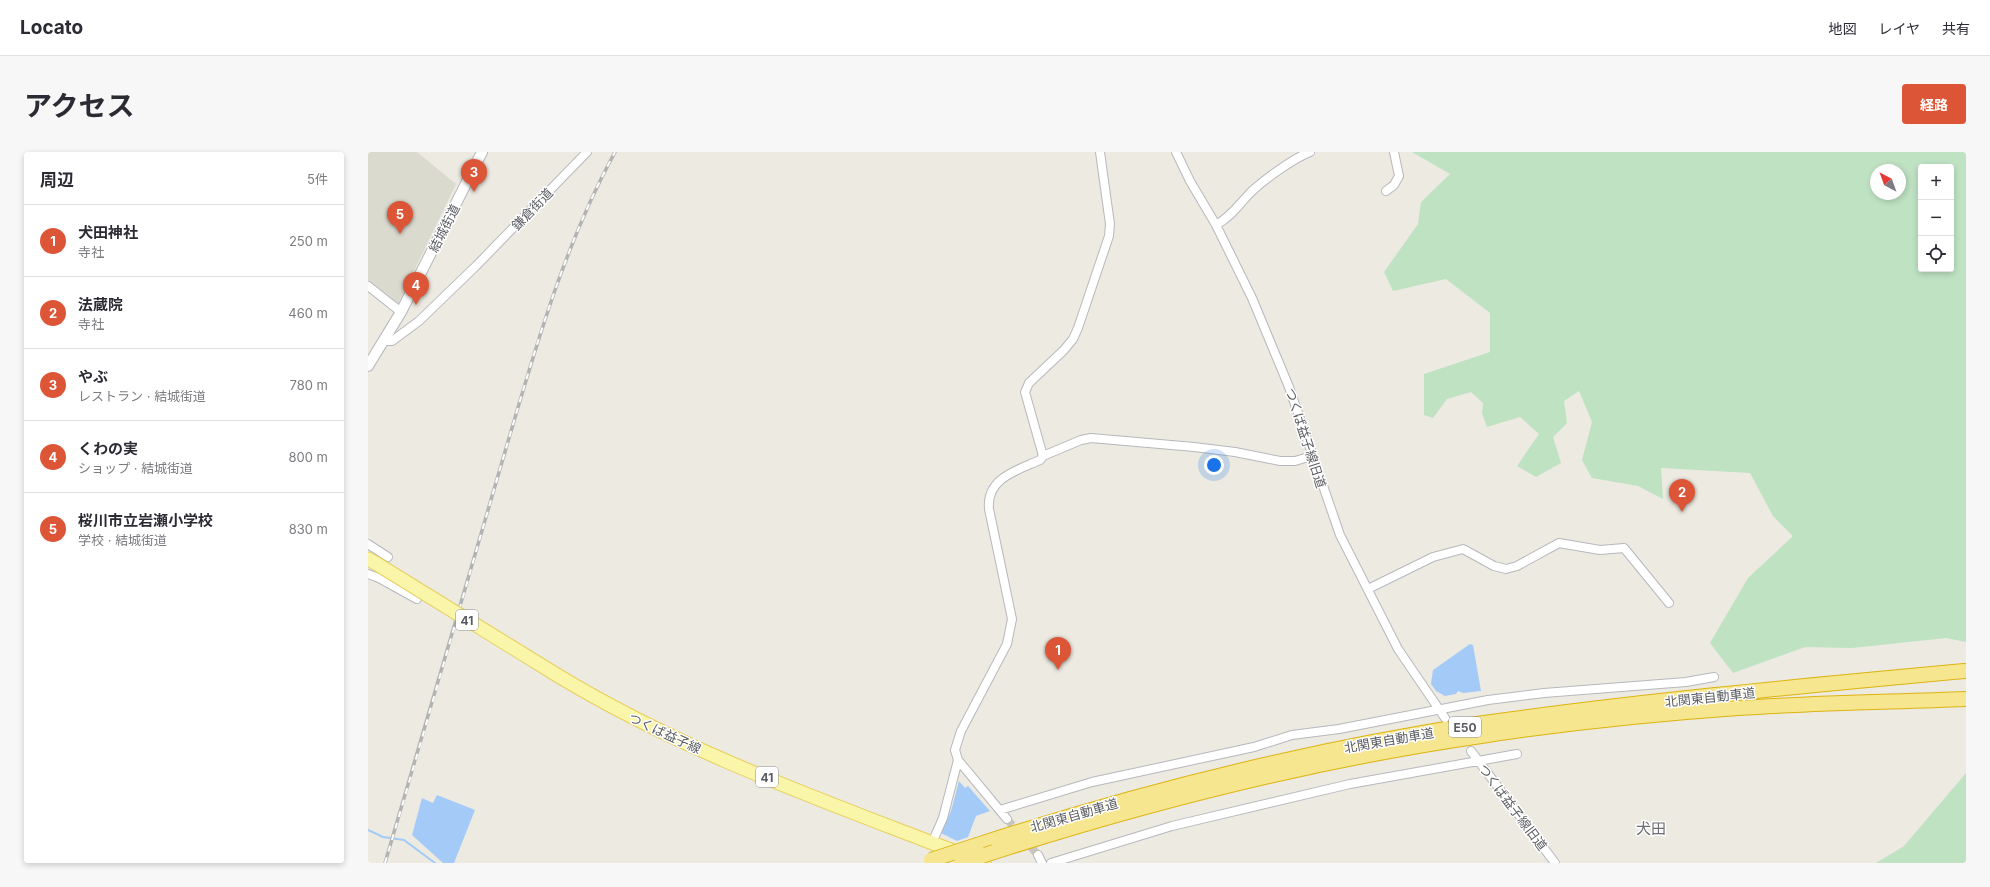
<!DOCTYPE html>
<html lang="ja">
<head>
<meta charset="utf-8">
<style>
	:root { --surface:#fff; --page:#f7f7f7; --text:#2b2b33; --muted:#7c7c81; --line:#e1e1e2; --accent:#dc5537 }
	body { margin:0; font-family:Inter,"Noto Sans JP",sans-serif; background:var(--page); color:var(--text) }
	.controls { position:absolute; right:12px; top:12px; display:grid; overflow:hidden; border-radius:4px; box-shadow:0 2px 6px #0003 }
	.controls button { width:36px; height:36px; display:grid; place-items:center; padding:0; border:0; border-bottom:1px solid var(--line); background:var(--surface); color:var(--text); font:20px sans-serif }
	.compass { position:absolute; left:1502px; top:12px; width:36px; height:36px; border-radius:50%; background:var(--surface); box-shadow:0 2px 6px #0003; rotate:319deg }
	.you { position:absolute; left:846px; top:313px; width:14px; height:14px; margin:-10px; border:3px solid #fff; border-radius:50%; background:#1a73e8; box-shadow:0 0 0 6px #1a73e833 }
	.badge { display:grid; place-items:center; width:26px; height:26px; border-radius:50%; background:var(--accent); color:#fff; font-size:13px; font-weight:700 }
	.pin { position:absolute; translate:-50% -33px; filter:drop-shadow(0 1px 2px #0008) }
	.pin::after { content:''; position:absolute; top:21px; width:14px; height:12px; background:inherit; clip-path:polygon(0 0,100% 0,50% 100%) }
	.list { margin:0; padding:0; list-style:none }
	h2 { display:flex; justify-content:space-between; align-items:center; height:52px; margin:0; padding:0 16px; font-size:17px }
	h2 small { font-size:13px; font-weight:400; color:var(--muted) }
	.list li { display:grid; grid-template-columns:26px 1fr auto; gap:12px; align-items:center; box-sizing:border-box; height:72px; padding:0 16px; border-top:1px solid var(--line) }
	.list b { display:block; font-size:15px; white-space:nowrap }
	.list p { margin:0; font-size:13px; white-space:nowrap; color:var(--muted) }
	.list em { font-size:13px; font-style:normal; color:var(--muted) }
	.icon { flex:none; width:22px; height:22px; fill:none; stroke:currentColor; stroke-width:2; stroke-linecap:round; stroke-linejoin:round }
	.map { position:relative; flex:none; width:1598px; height:711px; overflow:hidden; border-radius:4px }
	header { display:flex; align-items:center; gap:24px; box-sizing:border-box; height:56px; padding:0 20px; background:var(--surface); border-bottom:1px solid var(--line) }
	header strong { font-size:19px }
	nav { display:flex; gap:22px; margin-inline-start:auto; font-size:14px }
	.intro { display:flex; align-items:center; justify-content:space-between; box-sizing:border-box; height:96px; padding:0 24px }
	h1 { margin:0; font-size:28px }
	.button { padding:10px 18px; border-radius:4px; background:var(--accent); color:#fff; font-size:14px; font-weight:700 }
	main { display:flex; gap:24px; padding:0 24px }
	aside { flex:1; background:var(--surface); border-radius:4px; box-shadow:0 2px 6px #0003 }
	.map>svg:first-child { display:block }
	.education { fill:#dbdacf }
	.green { fill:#bfe2c3; fill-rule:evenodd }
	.water { fill:#a4cbf8 }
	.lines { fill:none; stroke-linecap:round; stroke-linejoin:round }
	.stream { stroke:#a4cbf8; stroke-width:2 }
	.minor-tunnel { stroke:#c8c6c1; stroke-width:8; stroke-dasharray:8 4; stroke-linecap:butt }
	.minor-casing { stroke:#b7b8bd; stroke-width:10 }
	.tertiary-casing { stroke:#b7b8bd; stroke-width:12 }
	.primary-casing { stroke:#e7cf5f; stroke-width:15 }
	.motorway-casing { stroke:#ddb310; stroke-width:16 }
	.minor { stroke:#fff; stroke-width:8 }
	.tertiary { stroke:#fff; stroke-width:10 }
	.primary { stroke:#f9f5a9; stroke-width:13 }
	.motorway { stroke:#f5e68f; stroke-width:14 }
	.rail-casing { stroke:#b2b3b3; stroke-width:3.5 }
	.rail { stroke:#fff; stroke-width:2; stroke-dasharray:6; stroke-linecap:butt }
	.primary-bridge-casing { stroke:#e7cf5f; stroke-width:15; stroke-linecap:butt }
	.motorway-bridge-casing { stroke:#ddb310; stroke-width:16; stroke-linecap:butt }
	.primary-bridge { stroke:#f9f5a9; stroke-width:13 }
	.motorway-bridge { stroke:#f5e68f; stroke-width:14 }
	.labels { text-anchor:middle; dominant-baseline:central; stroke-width:3; stroke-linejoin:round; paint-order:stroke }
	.shield { fill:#fff; stroke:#8c8d90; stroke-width:1 }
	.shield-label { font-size:12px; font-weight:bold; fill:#5a5c61 }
	.street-label { font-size:13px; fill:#5a5c61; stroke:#fff }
	.quarter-label { font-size:15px; fill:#6b6e73; stroke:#fff }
</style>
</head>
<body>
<header>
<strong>Locato</strong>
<nav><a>地図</a><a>レイヤ</a><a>共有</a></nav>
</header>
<div class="intro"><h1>アクセス</h1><a class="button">経路</a></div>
<main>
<aside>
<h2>周辺<small>5件</small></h2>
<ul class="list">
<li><span class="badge">1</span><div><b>犬田神社</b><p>寺社</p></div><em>250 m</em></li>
<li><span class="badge">2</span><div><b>法蔵院</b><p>寺社</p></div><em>460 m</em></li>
<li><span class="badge">3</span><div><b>やぶ</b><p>レストラン · 結城街道</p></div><em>780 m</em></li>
<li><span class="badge">4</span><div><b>くわの実</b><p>ショップ · 結城街道</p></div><em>800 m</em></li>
<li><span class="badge">5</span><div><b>桜川市立岩瀬小学校</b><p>学校 · 結城街道</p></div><em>830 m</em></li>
</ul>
</aside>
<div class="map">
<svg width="1598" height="711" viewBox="0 0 1598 711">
	<rect width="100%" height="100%" fill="#eceae1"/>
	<path class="education" d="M 0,0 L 49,0 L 88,32 L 29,154 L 0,131 Z"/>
	<path class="green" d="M 1044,0 L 1598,0 L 1598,490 L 1578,486 L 1484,496 L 1437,495 L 1365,521 L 1342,491 L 1380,426 L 1425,384 L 1405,364 L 1382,321 L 1293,316 L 1295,347 L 1270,334 L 1224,326 L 1214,308 L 1224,270 L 1211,239 L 1196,249 L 1199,271 L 1185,285 L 1193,311 L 1168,325 L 1149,314 L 1171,282 L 1152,265 L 1119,275 L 1114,261 L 1115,251 L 1103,240 L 1079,247 L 1065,266 L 1056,263 L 1056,222 L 1122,200 L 1122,161 L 1078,127 L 1025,139 L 1016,120 L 1050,72 L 1053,50 L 1082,22 ZM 1553,15 L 1583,15 L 1583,117 L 1553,117 ZM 1508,18 L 1532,18 L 1532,42 L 1508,42 Z
		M 1598,621 L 1598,711 L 1508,711 L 1536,694 Z"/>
	<path class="water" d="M 1102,492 L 1105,493 L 1113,539 L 1095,541 L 1090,539 L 1088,542 L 1077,544 L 1068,539 L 1063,532 L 1065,518 Z
		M 591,629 L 597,636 L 600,634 L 622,659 L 608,664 L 600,685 L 589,689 L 573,681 L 583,659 Z
		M 69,643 L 107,658 L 86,711 L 75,711 L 44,683 L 54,646 L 65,651 Z"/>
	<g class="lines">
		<path class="stream" d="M 0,678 L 15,685 L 36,688 L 67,711"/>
		<path class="minor-tunnel" d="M 639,667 L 670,703"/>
		<defs>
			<path id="minor" d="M 808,0 L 822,29 L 848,73 L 884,146 L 921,235 L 972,383 L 1030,497 L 1077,566
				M 1018,39 L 1026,33 L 1031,24 L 1026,0
				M 848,73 C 864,64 872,51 884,39 C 897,27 926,6 942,0
				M 0,134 L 33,160
				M 16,189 L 24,189 L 51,169 L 108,114 L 219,0
				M 675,304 L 657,240 L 661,231 L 696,198 L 705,187 L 710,176 L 741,84 L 742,72 L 732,0
				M 0,392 L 20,405
				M 0,422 L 11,426 L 49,447
				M 1000,437 L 1065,405 L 1095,397 L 1126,414 L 1138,417 L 1149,414 L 1191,391 L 1232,398 L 1256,396 L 1301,451
				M 1103,599 L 1187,711
				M 632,658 L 724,630 L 886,595 L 924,583 L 971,577 L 1120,548 L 1176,541 L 1318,530 L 1346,525
				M 639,667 L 590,608 L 587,598 L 593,579 L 639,492 L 644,467 L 621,357 C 618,326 650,318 672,308 L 675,304 L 713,288 L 723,286 L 826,295 L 867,300 L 912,309 L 927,309 L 944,304
				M 564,691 L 575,666 L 590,608
				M 670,703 L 674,711
				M 683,711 L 804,674 L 982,632 L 1149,602"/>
			<path id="tertiary" d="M 0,214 L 33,160 L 114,0"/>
			<path id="primary" d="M 0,407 L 9,412
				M 189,523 C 322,604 471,654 616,711"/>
			<path id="motorway" d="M 609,693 C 772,640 940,598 1109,572 C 1271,549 1434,534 1596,519
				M 626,700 C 785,649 948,608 1113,584 C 1198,571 1284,562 1370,556 C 1446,551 1522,550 1598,547"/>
		</defs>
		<use href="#minor" class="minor-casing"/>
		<use href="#tertiary" class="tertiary-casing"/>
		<use href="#primary" class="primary-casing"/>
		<use href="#motorway" class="motorway-casing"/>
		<use href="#minor" class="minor"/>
		<use href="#tertiary" class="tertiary"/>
		<use href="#primary" class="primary"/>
		<use href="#motorway" class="motorway"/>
		<defs>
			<path id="rail" d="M 17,711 C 57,578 95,444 134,310 C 165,205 194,97 247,0"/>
		</defs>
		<use href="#rail" class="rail-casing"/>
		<use href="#rail" class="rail"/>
		<defs>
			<path id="primary-bridge" d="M 9,412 L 189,523"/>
			<path id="motorway-bridge" d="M 563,708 L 609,693
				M 593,711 L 626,700"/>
		</defs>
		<use href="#primary-bridge" class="primary-bridge-casing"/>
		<use href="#motorway-bridge" class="motorway-bridge-casing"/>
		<use href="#primary-bridge" class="primary-bridge"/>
		<use href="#motorway-bridge" class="motorway-bridge"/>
	</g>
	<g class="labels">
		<g class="shield">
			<rect x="88" y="458" width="22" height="20" rx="3"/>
			<rect x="1081" y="565" width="32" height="20" rx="3"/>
			<rect x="388" y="615" width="22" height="20" rx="3"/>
		</g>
		<g class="shield-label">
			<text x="99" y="468">41</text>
			<text x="1097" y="575">E50</text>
			<text x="399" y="625">41</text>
		</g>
		<g class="street-label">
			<text transform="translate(164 57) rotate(-46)">鎌倉街道</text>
			<text transform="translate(76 76) rotate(-63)">結城街道</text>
			<text transform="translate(938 286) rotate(72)">つくば益子線旧道</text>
			<text transform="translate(1342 545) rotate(-6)">北関東自動車道</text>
			<text transform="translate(297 581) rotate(25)">つくば益子線</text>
			<text transform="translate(1021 588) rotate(-10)">北関東自動車道</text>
			<text transform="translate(1145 655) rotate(53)">つくば益子線旧道</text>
			<text transform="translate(706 663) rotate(-16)">北関東自動車道</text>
		</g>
		<g class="quarter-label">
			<text x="1283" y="676">犬田</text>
		</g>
	</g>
</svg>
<div class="controls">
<button>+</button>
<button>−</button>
<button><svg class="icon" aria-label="locate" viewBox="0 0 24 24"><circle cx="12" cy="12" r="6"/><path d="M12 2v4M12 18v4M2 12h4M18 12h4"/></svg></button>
</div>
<svg class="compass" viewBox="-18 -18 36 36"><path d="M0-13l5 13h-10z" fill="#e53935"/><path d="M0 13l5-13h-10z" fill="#7c7c81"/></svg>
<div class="you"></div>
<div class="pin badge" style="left:690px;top:518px">1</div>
<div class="pin badge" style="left:1314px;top:360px">2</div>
<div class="pin badge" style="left:106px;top:40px">3</div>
<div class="pin badge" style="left:48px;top:153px">4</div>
<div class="pin badge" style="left:32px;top:82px">5</div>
</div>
</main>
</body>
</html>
